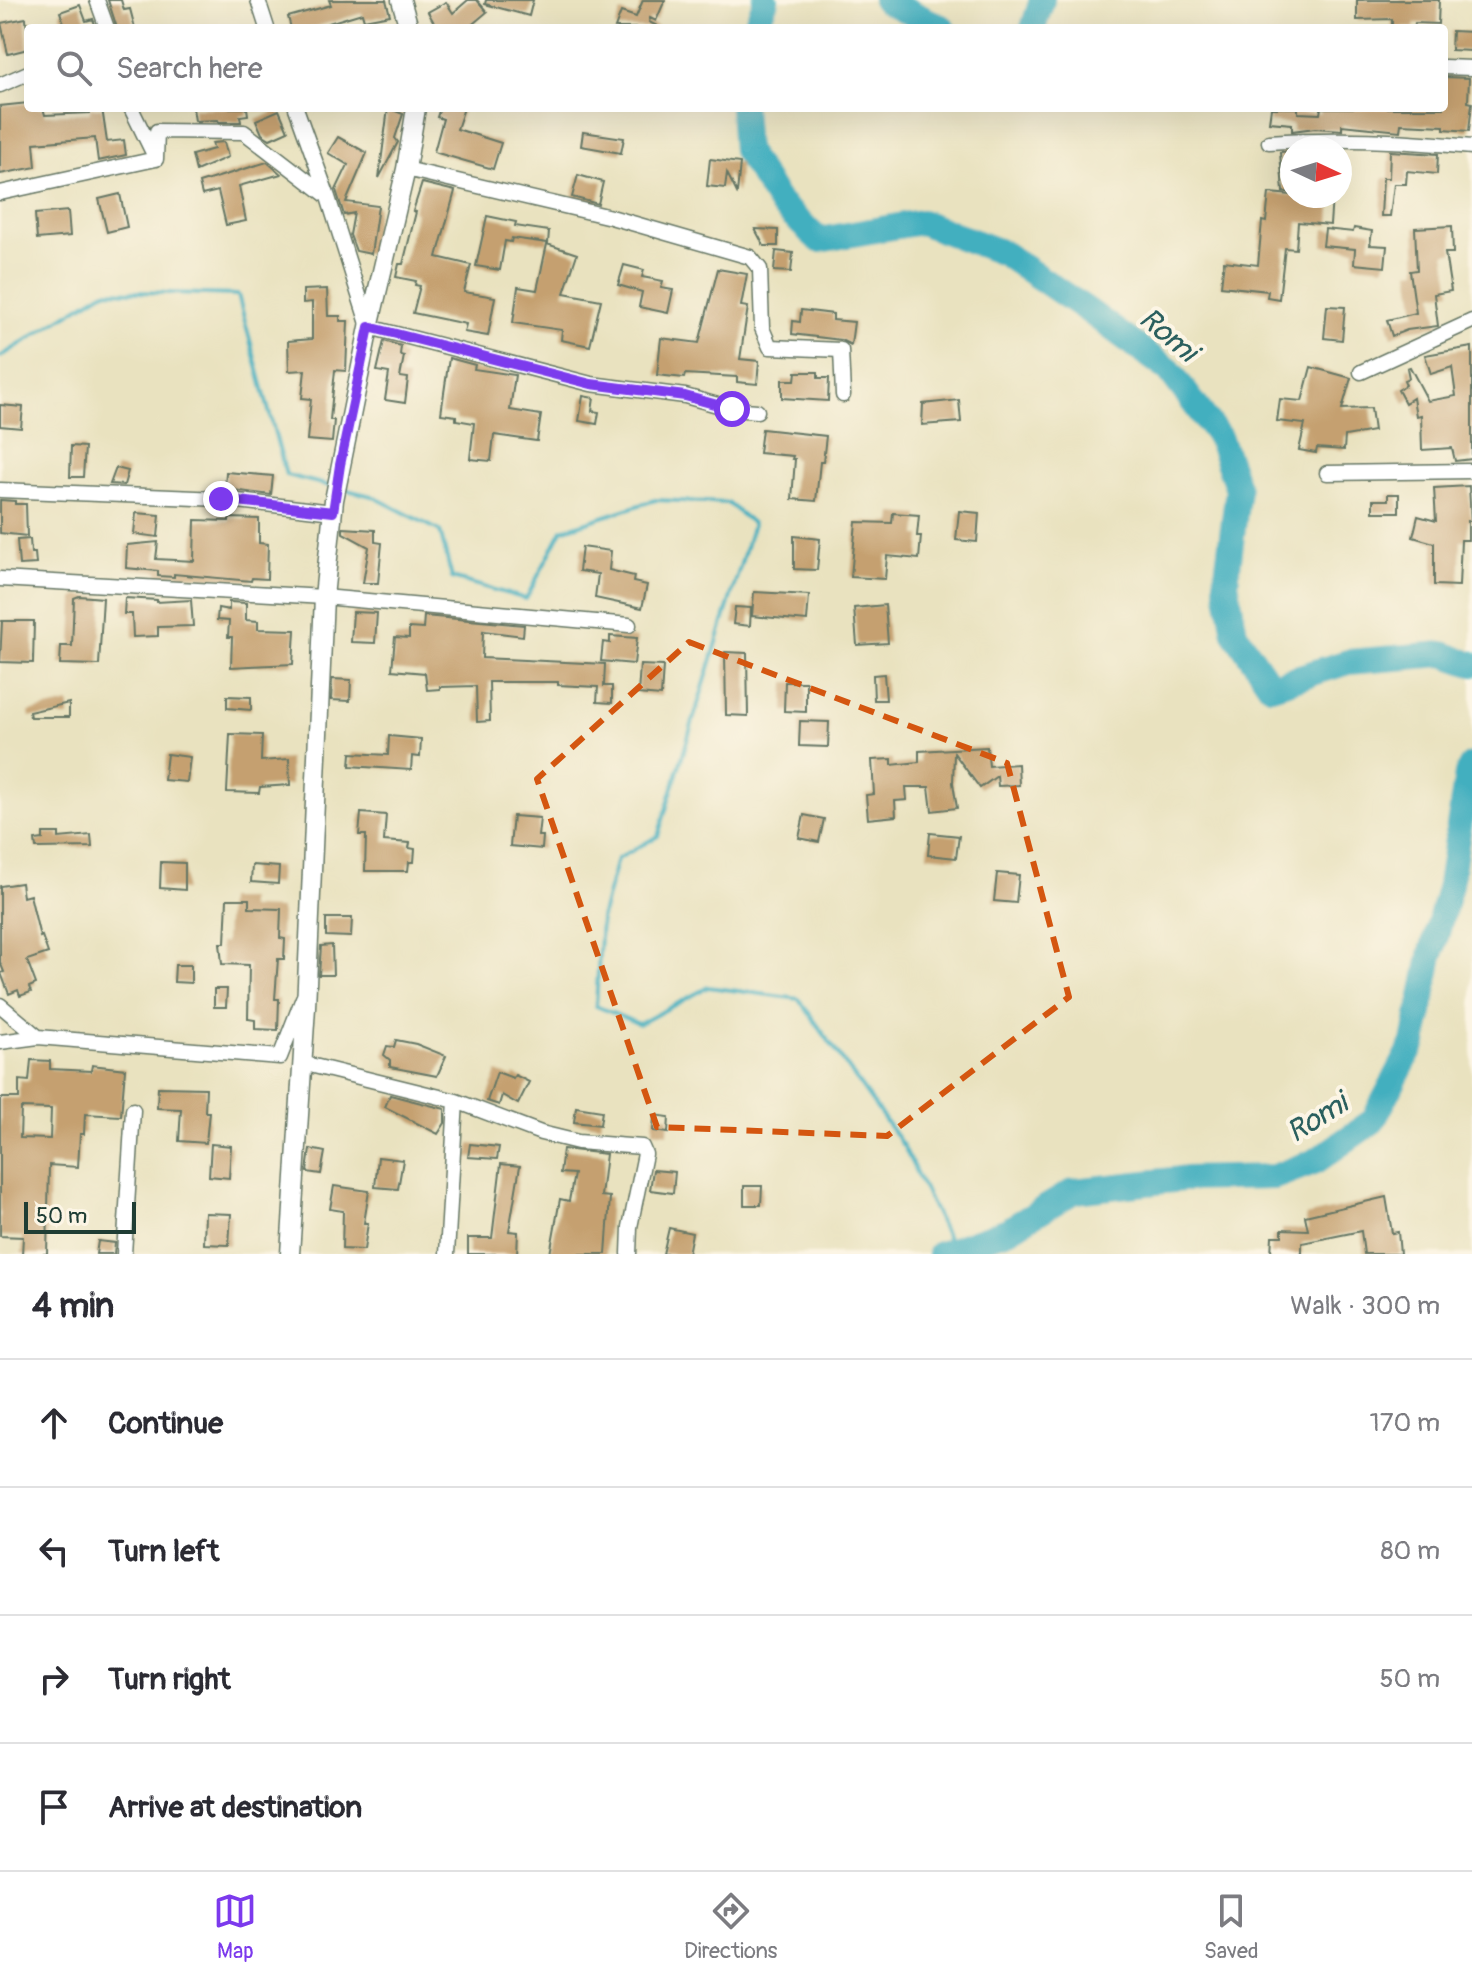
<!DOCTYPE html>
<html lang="en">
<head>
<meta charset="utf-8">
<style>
	:root { --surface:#fff; --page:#f7f7f7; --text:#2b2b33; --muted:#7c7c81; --line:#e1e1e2; --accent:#7c3aed }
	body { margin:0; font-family:Pangolin,sans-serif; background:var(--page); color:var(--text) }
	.compass { position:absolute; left:1280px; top:136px; width:72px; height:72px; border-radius:50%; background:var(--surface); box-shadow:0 8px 32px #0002; rotate:94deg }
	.scale { position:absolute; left:24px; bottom:20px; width:112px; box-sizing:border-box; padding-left:8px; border:4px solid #1f3d34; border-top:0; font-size:22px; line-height:28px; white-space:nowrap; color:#1f3d34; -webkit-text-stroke:6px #fcf5e5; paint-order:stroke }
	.stop { position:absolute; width:24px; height:24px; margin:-18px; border:6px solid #7c3aed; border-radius:50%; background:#fff }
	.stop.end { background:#7c3aed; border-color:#fff; box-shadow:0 2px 8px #0008 }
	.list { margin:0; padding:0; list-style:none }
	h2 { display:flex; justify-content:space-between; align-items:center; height:104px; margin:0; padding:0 32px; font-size:34px }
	h2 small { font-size:26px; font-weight:400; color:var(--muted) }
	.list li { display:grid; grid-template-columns:52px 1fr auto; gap:24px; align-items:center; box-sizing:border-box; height:128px; padding:0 32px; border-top:2px solid var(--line) }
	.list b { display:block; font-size:30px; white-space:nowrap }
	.list em { font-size:26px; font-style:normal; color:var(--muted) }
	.icon { flex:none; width:44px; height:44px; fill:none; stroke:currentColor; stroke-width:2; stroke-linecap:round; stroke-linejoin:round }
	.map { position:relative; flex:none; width:1472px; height:1254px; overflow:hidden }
	.search { position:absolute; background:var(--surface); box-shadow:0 8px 32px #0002; left:24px; right:24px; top:24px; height:88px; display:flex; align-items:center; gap:20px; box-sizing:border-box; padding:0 28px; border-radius:8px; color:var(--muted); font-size:30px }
	.sheet { height:616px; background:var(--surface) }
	nav { display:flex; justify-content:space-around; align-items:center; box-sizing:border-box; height:112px; border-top:2px solid var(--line); background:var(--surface); font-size:22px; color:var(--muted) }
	nav a { display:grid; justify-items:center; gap:4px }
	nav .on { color:var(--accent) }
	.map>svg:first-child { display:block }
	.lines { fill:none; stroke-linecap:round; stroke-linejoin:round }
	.stream { stroke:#42afbf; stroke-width:4 }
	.river { stroke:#42afbf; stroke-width:26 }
	.building { fill:#c5a06f; fill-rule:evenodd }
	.street-casing { stroke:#667765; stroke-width:17 }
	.secondary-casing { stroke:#667765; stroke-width:21 }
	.street { stroke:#fff; stroke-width:14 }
	.secondary { stroke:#fff; stroke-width:18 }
	.route { stroke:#7c3aed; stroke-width:10 }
	.marked { fill:none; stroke:#d45610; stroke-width:6; stroke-dasharray:16 10; stroke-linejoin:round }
	.labels { text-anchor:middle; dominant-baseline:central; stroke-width:8; stroke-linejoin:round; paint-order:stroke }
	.water-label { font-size:30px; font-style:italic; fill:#2a5f5e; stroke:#fcf5e5 }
</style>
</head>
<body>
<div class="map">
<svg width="1472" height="1254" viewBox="0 0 1472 1254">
	<rect width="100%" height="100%" fill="#fcf5e5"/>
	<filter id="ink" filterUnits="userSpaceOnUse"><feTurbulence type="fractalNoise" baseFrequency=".0125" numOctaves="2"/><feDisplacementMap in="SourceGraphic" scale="16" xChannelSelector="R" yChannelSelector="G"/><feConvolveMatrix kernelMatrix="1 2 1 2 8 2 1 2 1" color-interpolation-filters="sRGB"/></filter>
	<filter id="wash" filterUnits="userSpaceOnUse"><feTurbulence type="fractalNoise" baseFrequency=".006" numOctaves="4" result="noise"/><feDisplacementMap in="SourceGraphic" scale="32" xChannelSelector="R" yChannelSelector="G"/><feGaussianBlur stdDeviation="1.8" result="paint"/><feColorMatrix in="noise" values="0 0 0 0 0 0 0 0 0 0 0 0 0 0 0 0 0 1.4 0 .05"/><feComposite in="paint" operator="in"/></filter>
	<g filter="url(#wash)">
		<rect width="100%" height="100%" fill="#e9e2bf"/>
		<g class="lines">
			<path class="stream" d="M 0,357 L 105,291 L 238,295 L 286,475 L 330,486
				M 343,489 L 372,496 L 440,531 L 452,578 L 526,599 L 562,530 L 655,500 L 728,503 L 753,524 L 658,836 L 617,859 L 601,918 L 596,1006 L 639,1024 L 708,987 L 799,999 L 904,1147 L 952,1248"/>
			<path class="river" d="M 885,0 L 943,28
				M 755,28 L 766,0
				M 1033,28 L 1042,0
				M 742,108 L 745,150 L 780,204 L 819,240 L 921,222 L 1003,253 L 1087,310 L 1169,370 L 1219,437 L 1238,489 L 1226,582 L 1235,633 L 1271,686 L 1348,662 L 1443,654 L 1472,664
				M 940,1254 L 1008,1230 L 1074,1191 L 1182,1179 L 1274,1177 L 1316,1161 L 1373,1121 L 1414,1043 L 1431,955 L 1450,885 L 1467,774 L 1472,765"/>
		</g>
		<g id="blocks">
			<path class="building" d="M 108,0 L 121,0 L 124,10 L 130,9 L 135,28 L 117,28 Z
				M 329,0 L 386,0 L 390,15 L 364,20 L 362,13 L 312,28 L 291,28 L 288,17 L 331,5 Z
				M 468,0 L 477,0 L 487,12 L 468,28 L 437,28 L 428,12 L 446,2 L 453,13 Z
				M 486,0 L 533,0 L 529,16 L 485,4 Z
				M 643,0 L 665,0 L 656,21 L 650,18 L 649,22 L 661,28 L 615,28 L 621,12 L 636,17 Z
				M 1357,0 L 1439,0 L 1438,24 L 1415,23 L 1414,28 L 1392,28 L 1392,19 L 1357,20 Z
				M 80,5 L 86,21 L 93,19 L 96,28 L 66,28 L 60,12 Z
				M 26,18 L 28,49 L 8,54 L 1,23 Z
				M 1452,31 L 1472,32 L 1472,51 L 1451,50 Z
				M 1444,77 L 1469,78 L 1468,102 L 1472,103 L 1469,131 L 1444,129 L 1444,126 L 1401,124 L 1400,131 L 1342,125 L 1342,130 L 1315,128 L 1292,131 L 1292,124 L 1269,122 L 1271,108 L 1298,108 L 1298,113 L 1320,114 L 1321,108 L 1444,108 Z
				M 28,103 L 28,108 L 43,108 L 45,115 L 90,113 L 90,108 L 102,108 L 107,142 L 124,140 L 126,155 L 98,161 L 95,138 L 34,143 L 36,167 L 0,174 L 0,106 Z
				M 193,108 L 247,108 L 248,115 L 240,116 L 241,122 L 219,122 L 218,120 L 195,121 Z
				M 388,108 L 403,114 L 395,138 L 398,142 L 379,178 Z
				M 440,108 L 464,108 L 457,129 L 501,143 L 493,169 L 434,152 L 443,119 L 437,117 Z
				M 279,110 L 288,131 L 270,139 L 262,134 L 256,120 Z
				M 583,132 L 624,138 L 621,153 L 581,146 Z
				M 338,137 L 367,153 L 346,202 L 378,206 L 371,254 L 356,251 L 350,235 L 354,213 L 344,215 L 336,190 L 348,165 L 328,153 Z
				M 224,142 L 228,157 L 196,171 L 192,155 L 214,149 L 212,143 Z
				M 1292,151 L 1292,192 L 1283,192 L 1280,152 Z
				M 1390,151 L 1438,154 L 1437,174 L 1407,171 L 1406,184 L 1394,184 L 1390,216 L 1381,216 L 1383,178 L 1389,178 Z
				M 710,159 L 740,163 L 737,193 L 727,173 L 725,188 L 707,186 Z
				M 267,162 L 281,174 L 239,186 L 246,221 L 226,225 L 218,191 L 202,195 L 199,183 Z
				M 578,175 L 603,182 L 598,204 L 572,197 Z
				M 422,183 L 455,191 L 437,257 L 471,265 L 464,292 L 495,297 L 488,336 L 464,332 L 466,324 L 413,313 L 420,286 L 415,285 L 416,281 L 396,277 L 399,264 L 403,264 L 416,212 L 413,211 Z
				M 1269,193 L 1315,197 L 1332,196 L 1330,225 L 1298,222 L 1296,249 L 1285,248 L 1279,299 L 1267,297 L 1268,291 L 1221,286 L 1224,261 L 1258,265 L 1262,221 L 1266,222 Z
				M 120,194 L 127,227 L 107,232 L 99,199 Z
				M 68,211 L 70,236 L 37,239 L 35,214 Z
				M 487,216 L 516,222 L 515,226 L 549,231 L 548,243 L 512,238 L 511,242 L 505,241 L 500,270 L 476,266 Z
				M 1452,226 L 1453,253 L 1445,253 L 1451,291 L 1434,294 L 1438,326 L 1407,330 L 1392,336 L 1387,320 L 1416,313 L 1410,271 L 1417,270 L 1415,228 Z
				M 1354,228 L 1372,231 L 1370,245 L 1387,246 L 1385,267 L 1354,264 L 1355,249 L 1323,246 L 1325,229 L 1353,232 Z
				M 755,229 L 778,230 L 778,246 L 764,246 Z
				M 547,244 L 577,254 L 564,293 L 601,300 L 590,346 L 561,340 L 562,330 L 513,323 L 518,287 L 537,290 Z
				M 776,251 L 793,253 L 791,272 L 774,271 Z
				M 624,265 L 644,270 L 642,277 L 663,281 L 661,288 L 673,290 L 668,313 L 639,307 L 642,292 L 618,285 Z
				M 718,269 L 747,274 L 741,306 L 748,307 L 740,359 L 759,361 L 757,384 L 737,382 L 737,377 L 685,374 L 684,378 L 657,375 L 661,338 L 699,343 Z
				M 327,289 L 328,316 L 340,316 L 340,321 L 348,321 L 346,371 L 335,370 L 330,420 L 334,420 L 332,442 L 307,440 L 311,399 L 302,398 L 305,370 L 289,371 L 288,341 L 312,339 L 312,302 L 303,303 L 303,290 Z
				M 1327,306 L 1345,307 L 1342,340 L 1324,338 Z
				M 801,310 L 833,314 L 833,320 L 854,322 L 851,345 L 841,340 L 792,334 L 793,321 L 800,322 Z
				M 384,341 L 401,346 L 400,355 L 404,356 L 400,377 L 408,378 L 405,403 L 385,400 L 389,373 L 377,371 Z
				M 1472,347 L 1472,459 L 1455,461 L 1452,448 L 1422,450 L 1421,415 L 1416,416 L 1413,398 L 1405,403 L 1398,390 L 1406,385 L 1404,380 L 1409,378 L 1407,368 L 1410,367 L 1428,401 L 1456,396 L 1452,367 L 1431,374 L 1425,355 Z
				M 449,358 L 475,365 L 474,369 L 515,375 L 510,410 L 541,415 L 537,441 L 494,435 L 491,461 L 470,459 L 474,423 L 456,420 L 456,416 L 441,414 Z
				M 1311,367 L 1351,378 L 1342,409 L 1371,408 L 1374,431 L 1345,436 L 1344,450 L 1317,448 L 1316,453 L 1299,450 L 1305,424 L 1277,421 L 1280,399 L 1302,401 Z
				M 796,372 L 818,372 L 818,378 L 829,378 L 828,401 L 782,398 L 782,380 L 795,380 Z
				M 583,396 L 594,398 L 592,411 L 599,412 L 597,424 L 579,421 Z
				M 959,400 L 961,422 L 922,425 L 923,404 Z
				M 0,405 L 23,407 L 21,428 L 0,426 Z
				M 762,429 L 826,436 L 823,462 L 820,462 L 816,501 L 792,499 L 795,459 L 792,459 L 793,456 L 759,453 Z
				M 71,446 L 85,447 L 83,477 L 70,477 Z
				M 116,468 L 128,471 L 124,485 L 110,484 Z
				M 226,472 L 273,476 L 271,495 L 225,489 Z
				M 1469,486 L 1471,521 L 1468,521 L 1468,540 L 1461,540 L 1459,586 L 1434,585 L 1434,543 L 1413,537 L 1418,516 L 1436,521 L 1434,488 Z
				M 1388,494 L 1399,494 L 1399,512 L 1373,512 L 1373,500 L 1388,500 Z
				M 0,500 L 15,501 L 15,504 L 26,504 L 27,536 L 0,533 Z
				M 959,511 L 979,513 L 977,542 L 956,540 Z
				M 136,513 L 160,515 L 158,537 L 134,534 Z
				M 893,513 L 919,515 L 917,536 L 921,536 L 919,559 L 887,556 L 885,579 L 851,577 L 856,522 L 892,523 Z
				M 229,518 L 259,519 L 259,543 L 268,544 L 267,579 L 252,578 L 251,581 L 174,574 L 174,577 L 158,576 L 158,571 L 126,568 L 127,545 L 158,542 L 156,559 L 194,561 L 195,520 L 229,521 Z
				M 343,528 L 375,530 L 375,542 L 382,543 L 378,583 L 363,583 L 369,547 L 343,533 Z
				M 794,536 L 820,539 L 817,570 L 794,569 Z
				M 30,539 L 31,553 L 35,553 L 36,564 L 19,565 L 17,540 Z
				M 582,547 L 611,551 L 609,570 L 634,576 L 633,582 L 647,585 L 642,608 L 595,598 L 598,574 L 579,571 Z
				M 754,592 L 809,595 L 807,621 L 752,616 Z
				M 79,596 L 103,598 L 99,665 L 60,664 L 61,646 L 72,646 L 74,598 Z
				M 125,598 L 157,600 L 157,602 L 191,600 L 193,626 L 158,627 L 158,636 L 133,637 L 132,614 L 124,614 Z
				M 229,602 L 246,603 L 246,620 L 258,621 L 258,629 L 295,630 L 293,664 L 231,667 L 232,637 L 228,637 L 229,621 L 217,620 L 218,608 L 229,610 Z
				M 885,605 L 888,643 L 857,645 L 854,608 Z
				M 735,607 L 751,608 L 750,626 L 733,624 Z
				M 353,612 L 377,613 L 375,643 L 351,642 Z
				M 424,616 L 524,625 L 523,636 L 483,631 L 482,658 L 605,664 L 604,686 L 612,686 L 612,703 L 597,702 L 598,687 L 558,685 L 558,682 L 489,682 L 490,721 L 477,722 L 476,686 L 440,687 L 440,689 L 427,690 L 425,673 L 392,670 L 395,637 L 409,638 L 409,628 L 423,629 Z
				M 2,621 L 34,621 L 33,663 L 0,662 Z
				M 610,636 L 637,638 L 634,664 L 601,661 L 603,642 L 610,643 Z
				M 725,652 L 747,653 L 748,716 L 726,715 Z
				M 640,665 L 663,666 L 661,696 L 638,694 Z
				M 884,674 L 886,700 L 874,700 L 873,675 Z
				M 332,679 L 351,680 L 350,701 L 331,700 Z
				M 785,682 L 806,682 L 806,712 L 784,711 Z
				M 227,696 L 251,697 L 251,710 L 227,708 Z
				M 69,703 L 69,717 L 30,717 L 29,712 Z
				M 800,721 L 829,722 L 828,747 L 799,746 Z
				M 230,734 L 262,735 L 261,761 L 289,759 L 290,785 L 260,787 L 259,793 L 227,792 Z
				M 389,736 L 421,739 L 420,757 L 412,756 L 411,770 L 350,766 L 351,753 L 388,755 Z
				M 987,747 L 989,766 L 1018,764 L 1019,785 L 998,786 L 997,776 L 980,788 L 954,753 L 953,783 L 957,808 L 932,811 L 929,787 L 906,787 L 907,800 L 895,801 L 896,816 L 868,819 L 866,795 L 874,794 L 872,760 L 892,759 L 892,765 L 919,762 L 919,751 Z
				M 167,754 L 190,757 L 187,782 L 164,780 Z
				M 361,813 L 386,815 L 384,841 L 410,843 L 409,848 L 415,849 L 414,862 L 409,862 L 408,871 L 365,871 L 366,835 L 359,835 Z
				M 804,815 L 824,819 L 819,842 L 799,838 Z
				M 513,816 L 540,818 L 538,836 L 543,836 L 542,849 L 510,846 Z
				M 43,833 L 59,833 L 59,838 L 91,835 L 92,847 L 36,848 L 35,840 L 43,839 Z
				M 930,833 L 959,836 L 956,858 L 928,855 Z
				M 161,862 L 185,863 L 185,890 L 160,888 Z
				M 252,865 L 279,867 L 278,884 L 251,882 Z
				M 997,873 L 1019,875 L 1016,903 L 994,901 Z
				M 21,883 L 23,897 L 30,895 L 40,937 L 42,936 L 48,953 L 27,960 L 36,984 L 29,987 L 31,992 L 20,996 L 18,990 L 9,994 L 1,973 L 4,972 L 0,962 L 0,886 Z
				M 227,899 L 249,899 L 249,908 L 281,909 L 280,938 L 285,939 L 284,959 L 278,959 L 275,999 L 279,999 L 278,1030 L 255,1029 L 255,1020 L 248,1019 L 249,965 L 222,964 L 220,943 L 225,943 Z
				M 326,918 L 352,918 L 351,937 L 326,936 Z
				M 332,945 L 333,975 L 319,975 L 321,946 Z
				M 175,965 L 191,965 L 191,983 L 174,982 Z
				M 214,989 L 227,989 L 226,1007 L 214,1007 Z
				M 396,1040 L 416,1044 L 446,1056 L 437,1076 L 390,1067 L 390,1060 L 384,1055 L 387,1046 L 394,1047 Z
				M 31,1060 L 50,1061 L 50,1069 L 91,1071 L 92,1065 L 125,1069 L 121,1116 L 85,1114 L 84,1134 L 80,1134 L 78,1167 L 49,1165 L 47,1254 L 22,1254 L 23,1237 L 0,1236 L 0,1098 L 19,1098 L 19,1080 L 29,1081 ZM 21,1108 L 51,1109 L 50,1139 L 20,1138 Z
				M 497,1072 L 513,1078 L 515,1075 L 529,1082 L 518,1104 L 502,1095 L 499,1105 L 487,1101 Z
				M 158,1087 L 206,1088 L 205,1112 L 209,1112 L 206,1143 L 179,1141 L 181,1109 L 157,1108 Z
				M 390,1095 L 445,1109 L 445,1123 L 438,1134 L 385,1107 Z
				M 576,1107 L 602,1111 L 600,1125 L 574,1122 Z
				M 654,1115 L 669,1117 L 668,1133 L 653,1131 Z
				M 211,1144 L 231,1146 L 229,1178 L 209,1176 Z
				M 470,1144 L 499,1147 L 497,1159 L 468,1157 Z
				M 310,1149 L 325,1152 L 321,1174 L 307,1172 Z
				M 563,1149 L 606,1154 L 601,1196 L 610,1197 L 606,1254 L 550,1254 L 560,1199 L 569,1201 L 574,1174 L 560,1173 Z
				M 378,1157 L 403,1160 L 398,1189 L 375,1187 Z
				M 501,1164 L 520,1166 L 509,1231 L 518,1232 L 517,1254 L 468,1254 L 468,1238 L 492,1238 Z
				M 653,1170 L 675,1172 L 673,1193 L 650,1190 Z
				M 334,1186 L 369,1191 L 364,1223 L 368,1223 L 364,1250 L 342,1249 L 343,1211 L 330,1209 Z
				M 744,1186 L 762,1186 L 761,1205 L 744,1205 Z
				M 1386,1197 L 1392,1233 L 1398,1232 L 1400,1254 L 1364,1254 L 1361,1231 L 1302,1243 L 1302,1254 L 1271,1254 L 1272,1236 L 1282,1236 L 1282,1229 L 1308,1230 L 1305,1216 Z
				M 205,1213 L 231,1214 L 229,1245 L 204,1244 Z
				M 669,1228 L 692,1233 L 688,1254 L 663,1254 Z
				M 98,1241 L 115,1243 L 114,1254 L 96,1254 Z"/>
		</g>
	</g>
	<g filter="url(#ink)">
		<use href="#blocks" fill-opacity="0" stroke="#667765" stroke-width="2"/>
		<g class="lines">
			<defs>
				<path id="street" d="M 97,0 L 107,28
					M 258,0 L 267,28
					M 1444,67 L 1472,68
					M 0,85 L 28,73
					M 131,108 L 156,159 L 157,131 L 244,132 L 326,195
					M 296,108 L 328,197 L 369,327 L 591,384 L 685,396 L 732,409 L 757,411
					M 1269,142 C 1338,137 1403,140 1472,147
					M 406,169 L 611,217 L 750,257 L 760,269 L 762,328 L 770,347 L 841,350 L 843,395
					M 0,193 L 156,159
					M 1361,372 L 1472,321
					M 1327,473 L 1472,471
					M 0,490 L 221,499 L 333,512
					M 0,579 L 324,597 L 629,625
					M 0,1005 L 38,1037 L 280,1057 L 303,998
					M 0,1042 L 38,1037
					M 302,1063 L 456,1101 L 541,1133 L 578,1142 L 642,1147 L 645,1154 L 630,1227 L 629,1254
					M 124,1254 L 133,1110
					M 447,1254 L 456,1101"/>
				<path id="secondary" d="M 401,0 L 409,28
					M 290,1254 L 306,1007 L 324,597 L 334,500 L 369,327 L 406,169 L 416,108"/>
			</defs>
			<use href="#street" class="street-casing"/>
			<use href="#secondary" class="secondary-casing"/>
			<use href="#street" class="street"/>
			<use href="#secondary" class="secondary"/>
		</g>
	</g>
	<g class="lines" filter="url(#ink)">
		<path class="route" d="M 221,499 L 333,512 L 340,465 L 369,327 L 591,384 L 685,396 L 732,409"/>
	</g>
	<path class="marked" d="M 689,642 L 1007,763 L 1069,997 L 887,1136 L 657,1127 L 537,779 Z"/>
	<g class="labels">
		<g class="water-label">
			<text transform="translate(1168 335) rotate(40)">Romi</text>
			<text transform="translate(1317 1118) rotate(-32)">Romi</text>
		</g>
	</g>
</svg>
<svg class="compass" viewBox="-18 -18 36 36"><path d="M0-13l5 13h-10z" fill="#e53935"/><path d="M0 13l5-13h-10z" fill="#7c7c81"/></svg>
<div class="scale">50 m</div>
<div class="stop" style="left:732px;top:409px"></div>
<div class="stop end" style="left:221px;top:499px"></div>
<div class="search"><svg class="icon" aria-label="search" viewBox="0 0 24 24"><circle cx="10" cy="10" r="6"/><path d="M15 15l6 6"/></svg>Search here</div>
</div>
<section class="sheet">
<h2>4 min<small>Walk · 300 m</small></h2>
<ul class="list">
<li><svg class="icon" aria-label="ahead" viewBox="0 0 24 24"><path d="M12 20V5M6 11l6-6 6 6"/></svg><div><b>Continue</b></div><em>170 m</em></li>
<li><svg class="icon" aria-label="left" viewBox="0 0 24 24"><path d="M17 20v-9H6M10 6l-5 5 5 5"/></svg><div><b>Turn left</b></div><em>80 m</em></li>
<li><svg class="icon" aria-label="right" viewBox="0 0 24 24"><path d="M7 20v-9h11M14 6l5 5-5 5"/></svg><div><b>Turn right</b></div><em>50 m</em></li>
<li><svg class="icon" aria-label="arrive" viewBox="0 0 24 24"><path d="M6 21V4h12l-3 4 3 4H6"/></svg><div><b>Arrive at destination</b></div></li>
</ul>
</section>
<nav>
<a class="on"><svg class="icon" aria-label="map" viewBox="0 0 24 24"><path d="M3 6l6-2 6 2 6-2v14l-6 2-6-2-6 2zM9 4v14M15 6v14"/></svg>Map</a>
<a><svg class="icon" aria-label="directions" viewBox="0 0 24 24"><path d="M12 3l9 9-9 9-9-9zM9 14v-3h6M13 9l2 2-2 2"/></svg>Directions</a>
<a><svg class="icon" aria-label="saved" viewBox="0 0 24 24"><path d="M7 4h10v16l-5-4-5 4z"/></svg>Saved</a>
</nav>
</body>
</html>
